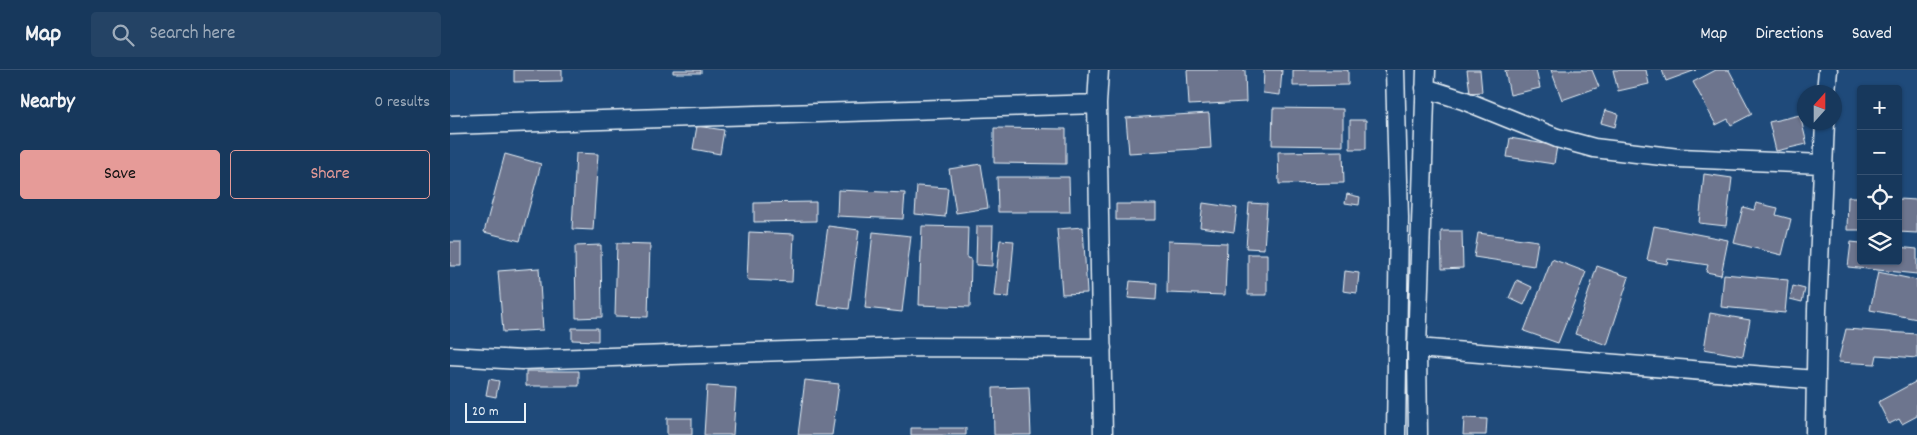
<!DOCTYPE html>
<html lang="en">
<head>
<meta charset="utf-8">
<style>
	:root { --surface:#17385c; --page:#244365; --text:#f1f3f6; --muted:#9eacbb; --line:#365272; --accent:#e69b98 }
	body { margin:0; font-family:Dekko,sans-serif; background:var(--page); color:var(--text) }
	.controls { position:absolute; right:15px; top:15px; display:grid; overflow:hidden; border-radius:5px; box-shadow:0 1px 4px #0004 }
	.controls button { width:45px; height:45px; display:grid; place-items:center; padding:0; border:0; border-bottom:1px solid var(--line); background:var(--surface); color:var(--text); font:25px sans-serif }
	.compass { position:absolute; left:1347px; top:15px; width:45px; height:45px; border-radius:50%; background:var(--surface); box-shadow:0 1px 4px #0004; rotate:21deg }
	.scale { position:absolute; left:15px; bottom:12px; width:61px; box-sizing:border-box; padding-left:5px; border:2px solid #e8f1f8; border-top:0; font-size:14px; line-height:18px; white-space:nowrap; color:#e8f1f8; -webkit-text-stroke:4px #1f4a7a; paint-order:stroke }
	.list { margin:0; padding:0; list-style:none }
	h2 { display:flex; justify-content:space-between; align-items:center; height:65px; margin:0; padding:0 20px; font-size:21px }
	h2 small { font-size:16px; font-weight:400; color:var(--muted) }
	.actions { display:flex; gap:10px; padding:15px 20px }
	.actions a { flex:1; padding:11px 0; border:1px solid var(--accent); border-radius:5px; text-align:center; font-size:18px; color:var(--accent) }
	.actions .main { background:var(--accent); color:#111 }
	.icon { flex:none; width:28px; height:28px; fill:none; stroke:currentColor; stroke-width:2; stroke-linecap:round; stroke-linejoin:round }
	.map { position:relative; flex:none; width:1467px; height:365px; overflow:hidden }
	header { display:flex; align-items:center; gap:30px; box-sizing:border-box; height:70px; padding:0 25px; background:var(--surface); border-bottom:1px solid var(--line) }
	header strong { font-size:24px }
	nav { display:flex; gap:28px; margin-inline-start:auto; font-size:18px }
	.search { width:350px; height:45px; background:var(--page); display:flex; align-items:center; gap:12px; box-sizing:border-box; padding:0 18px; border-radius:5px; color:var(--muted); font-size:19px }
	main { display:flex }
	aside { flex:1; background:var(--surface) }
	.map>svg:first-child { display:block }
	.building { fill:#6d758e; stroke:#e8f1f8 }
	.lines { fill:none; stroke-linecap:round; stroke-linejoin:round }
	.minor-casing { stroke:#e8f1f8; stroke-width:21 }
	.minor { stroke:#1f4a7a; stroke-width:18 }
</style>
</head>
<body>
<header>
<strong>Map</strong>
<div class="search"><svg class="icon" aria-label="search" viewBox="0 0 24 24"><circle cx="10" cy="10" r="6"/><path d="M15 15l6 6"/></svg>Search here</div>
<nav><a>Map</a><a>Directions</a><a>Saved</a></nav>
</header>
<main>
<aside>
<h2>Nearby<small>0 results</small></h2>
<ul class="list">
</ul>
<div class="actions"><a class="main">Save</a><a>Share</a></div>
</aside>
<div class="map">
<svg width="1467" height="365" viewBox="0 0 1467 365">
	<rect width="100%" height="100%" fill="#1f4a7a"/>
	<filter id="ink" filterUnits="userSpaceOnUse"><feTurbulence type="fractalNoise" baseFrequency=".02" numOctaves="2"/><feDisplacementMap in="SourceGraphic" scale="10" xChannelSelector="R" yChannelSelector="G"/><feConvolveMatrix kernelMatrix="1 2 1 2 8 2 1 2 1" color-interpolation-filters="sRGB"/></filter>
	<g filter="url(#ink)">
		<path class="building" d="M 64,0 L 112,0 L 112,11 L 64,12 Z
			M 223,0 L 251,0 L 251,3 L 223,3 Z
			M 737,0 L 795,0 L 796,32 L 739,35 Z
			M 814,0 L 832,0 L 830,25 L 813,23 Z
			M 843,0 L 898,0 L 898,15 L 843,16 Z
			M 1017,0 L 1030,0 L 1032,22 L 1020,23 Z
			M 1055,0 L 1086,0 L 1090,18 L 1060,25 Z
			M 1101,0 L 1142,0 L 1149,17 L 1112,30 Z
			M 1163,0 L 1196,0 L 1199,14 L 1168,21 Z
			M 1212,0 L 1246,0 L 1216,11 Z
			M 1266,0 L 1279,0 L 1302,44 L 1281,55 L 1278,49 L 1266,55 L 1243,12 Z
			M 823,38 L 893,39 L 893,76 L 822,75 Z
			M 1155,40 L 1168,44 L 1165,57 L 1151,53 Z
			M 759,43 L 761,78 L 679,83 L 676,48 Z
			M 1350,45 L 1357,74 L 1326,81 L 1319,52 Z
			M 900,50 L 916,50 L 916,79 L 900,79 Z
			M 247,56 L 274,60 L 270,84 L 243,79 Z
			M 544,58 L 616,59 L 616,94 L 544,93 Z
			M 1060,68 L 1107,76 L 1104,94 L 1057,87 Z
			M 893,81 L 894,113 L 829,114 L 828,82 Z
			M 126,83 L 148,84 L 143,160 L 122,159 Z
			M 55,84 L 91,94 L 70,171 L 34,162 Z
			M 531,94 L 538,138 L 506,143 L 499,99 Z
			M 1254,104 L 1282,108 L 1276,156 L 1249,153 Z
			M 547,107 L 619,107 L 620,142 L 548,142 Z
			M 467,116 L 498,118 L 495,147 L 465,144 Z
			M 388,120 L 455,123 L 453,149 L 387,146 Z
			M 897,124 L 910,127 L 909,135 L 895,133 Z
			M 1398,127 L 1411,127 L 1411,160 L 1397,160 Z
			M 1448,129 L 1467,130 L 1467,163 L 1448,162 Z
			M 366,132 L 366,151 L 304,152 L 304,133 Z
			M 753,133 L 787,138 L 784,162 L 750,157 Z
			M 799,133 L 817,134 L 814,179 L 796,178 Z
			M 1306,133 L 1328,138 L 1326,145 L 1341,149 L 1332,185 L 1284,173 L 1293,137 L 1304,140 Z
			M 666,134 L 706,134 L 706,150 L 666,150 Z
			M 378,156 L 409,160 L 399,239 L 367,235 Z
			M 472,156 L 518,157 L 517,188 L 521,189 L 520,237 L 469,235 Z
			M 527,156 L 543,156 L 542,196 L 526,195 Z
			M 1204,156 L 1278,170 L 1271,205 L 1256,202 L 1258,195 L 1218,189 L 1217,194 L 1197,190 Z
			M 633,157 L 637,223 L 612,224 L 607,159 Z
			M 991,161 L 1012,161 L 1013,198 L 992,199 Z
			M 299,162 L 344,164 L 342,212 L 297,210 Z
			M 423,162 L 461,166 L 452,242 L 415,238 Z
			M 1028,163 L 1088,171 L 1084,196 L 1024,187 Z
			M 550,170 L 564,171 L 559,227 L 544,226 Z
			M 718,171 L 777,173 L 775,225 L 717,223 Z
			M 0,172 L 11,172 L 11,196 L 0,196 Z
			M 1401,172 L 1411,173 L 1411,191 L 1448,191 L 1448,177 L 1467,179 L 1467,204 L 1398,197 Z
			M 167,173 L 200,174 L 198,247 L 165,246 Z
			M 151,175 L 152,247 L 126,248 L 125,176 Z
			M 798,184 L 817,184 L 817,225 L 798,225 Z
			M 1102,189 L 1136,202 L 1108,273 L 1074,261 Z
			M 1147,196 L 1179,207 L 1157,275 L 1125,264 Z
			M 89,198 L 93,260 L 53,262 L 48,201 Z
			M 895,201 L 909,203 L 907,223 L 893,221 Z
			M 1428,202 L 1467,210 L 1467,249 L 1420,240 Z
			M 1274,204 L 1338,210 L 1335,243 L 1271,237 Z
			M 1067,210 L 1082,217 L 1074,235 L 1059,228 Z
			M 680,211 L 707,213 L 706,230 L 678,228 Z
			M 1343,216 L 1355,219 L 1352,232 L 1340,229 Z
			M 1260,243 L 1300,250 L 1293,286 L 1254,279 Z
			M 122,258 L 148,258 L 148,271 L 122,270 Z
			M 1396,259 L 1467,264 L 1467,288 L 1427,285 L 1425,294 L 1388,292 Z
			M 76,301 L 129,301 L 129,316 L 76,316 Z
			M 39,309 L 49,311 L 46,327 L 36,325 Z
			M 355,310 L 389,314 L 382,365 L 348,365 Z
			M 1467,311 L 1467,346 L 1452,354 L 1449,349 L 1439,354 L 1428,332 Z
			M 257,316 L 286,318 L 283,365 L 254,365 Z
			M 579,317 L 581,365 L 544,365 L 543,318 Z
			M 217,348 L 242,348 L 242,365 L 217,365 Z
			M 1014,348 L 1037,349 L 1036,365 L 1013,365 Z
			M 461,358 L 516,358 L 516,365 L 461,365 Z"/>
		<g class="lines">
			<defs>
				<path id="minor" d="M 649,0 L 647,34 L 653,365
					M 945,0 L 949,148 L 946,365
					M 975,18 L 1013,30 L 1107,68 L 1144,78 L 1229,88 L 1373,94
					M 1376,22 L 1378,0
					M 0,55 L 647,34
					M 967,278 L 1366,310
					M 0,286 L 72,290 L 457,277 L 652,278
					M 968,365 L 967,278 L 976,0
					M 1365,365 L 1367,240 L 1375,52"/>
			</defs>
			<use href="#minor" class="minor-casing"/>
			<use href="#minor" class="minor"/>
		</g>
	</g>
</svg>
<div class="controls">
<button>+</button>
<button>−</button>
<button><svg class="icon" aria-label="locate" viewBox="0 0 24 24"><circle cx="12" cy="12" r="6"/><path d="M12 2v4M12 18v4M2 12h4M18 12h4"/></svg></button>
<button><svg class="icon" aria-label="layers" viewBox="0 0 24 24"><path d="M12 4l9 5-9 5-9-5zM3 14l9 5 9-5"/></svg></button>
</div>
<svg class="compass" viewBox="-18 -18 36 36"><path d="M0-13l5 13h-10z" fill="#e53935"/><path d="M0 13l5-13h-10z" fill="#9eacbb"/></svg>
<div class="scale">20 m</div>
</div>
</main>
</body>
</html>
